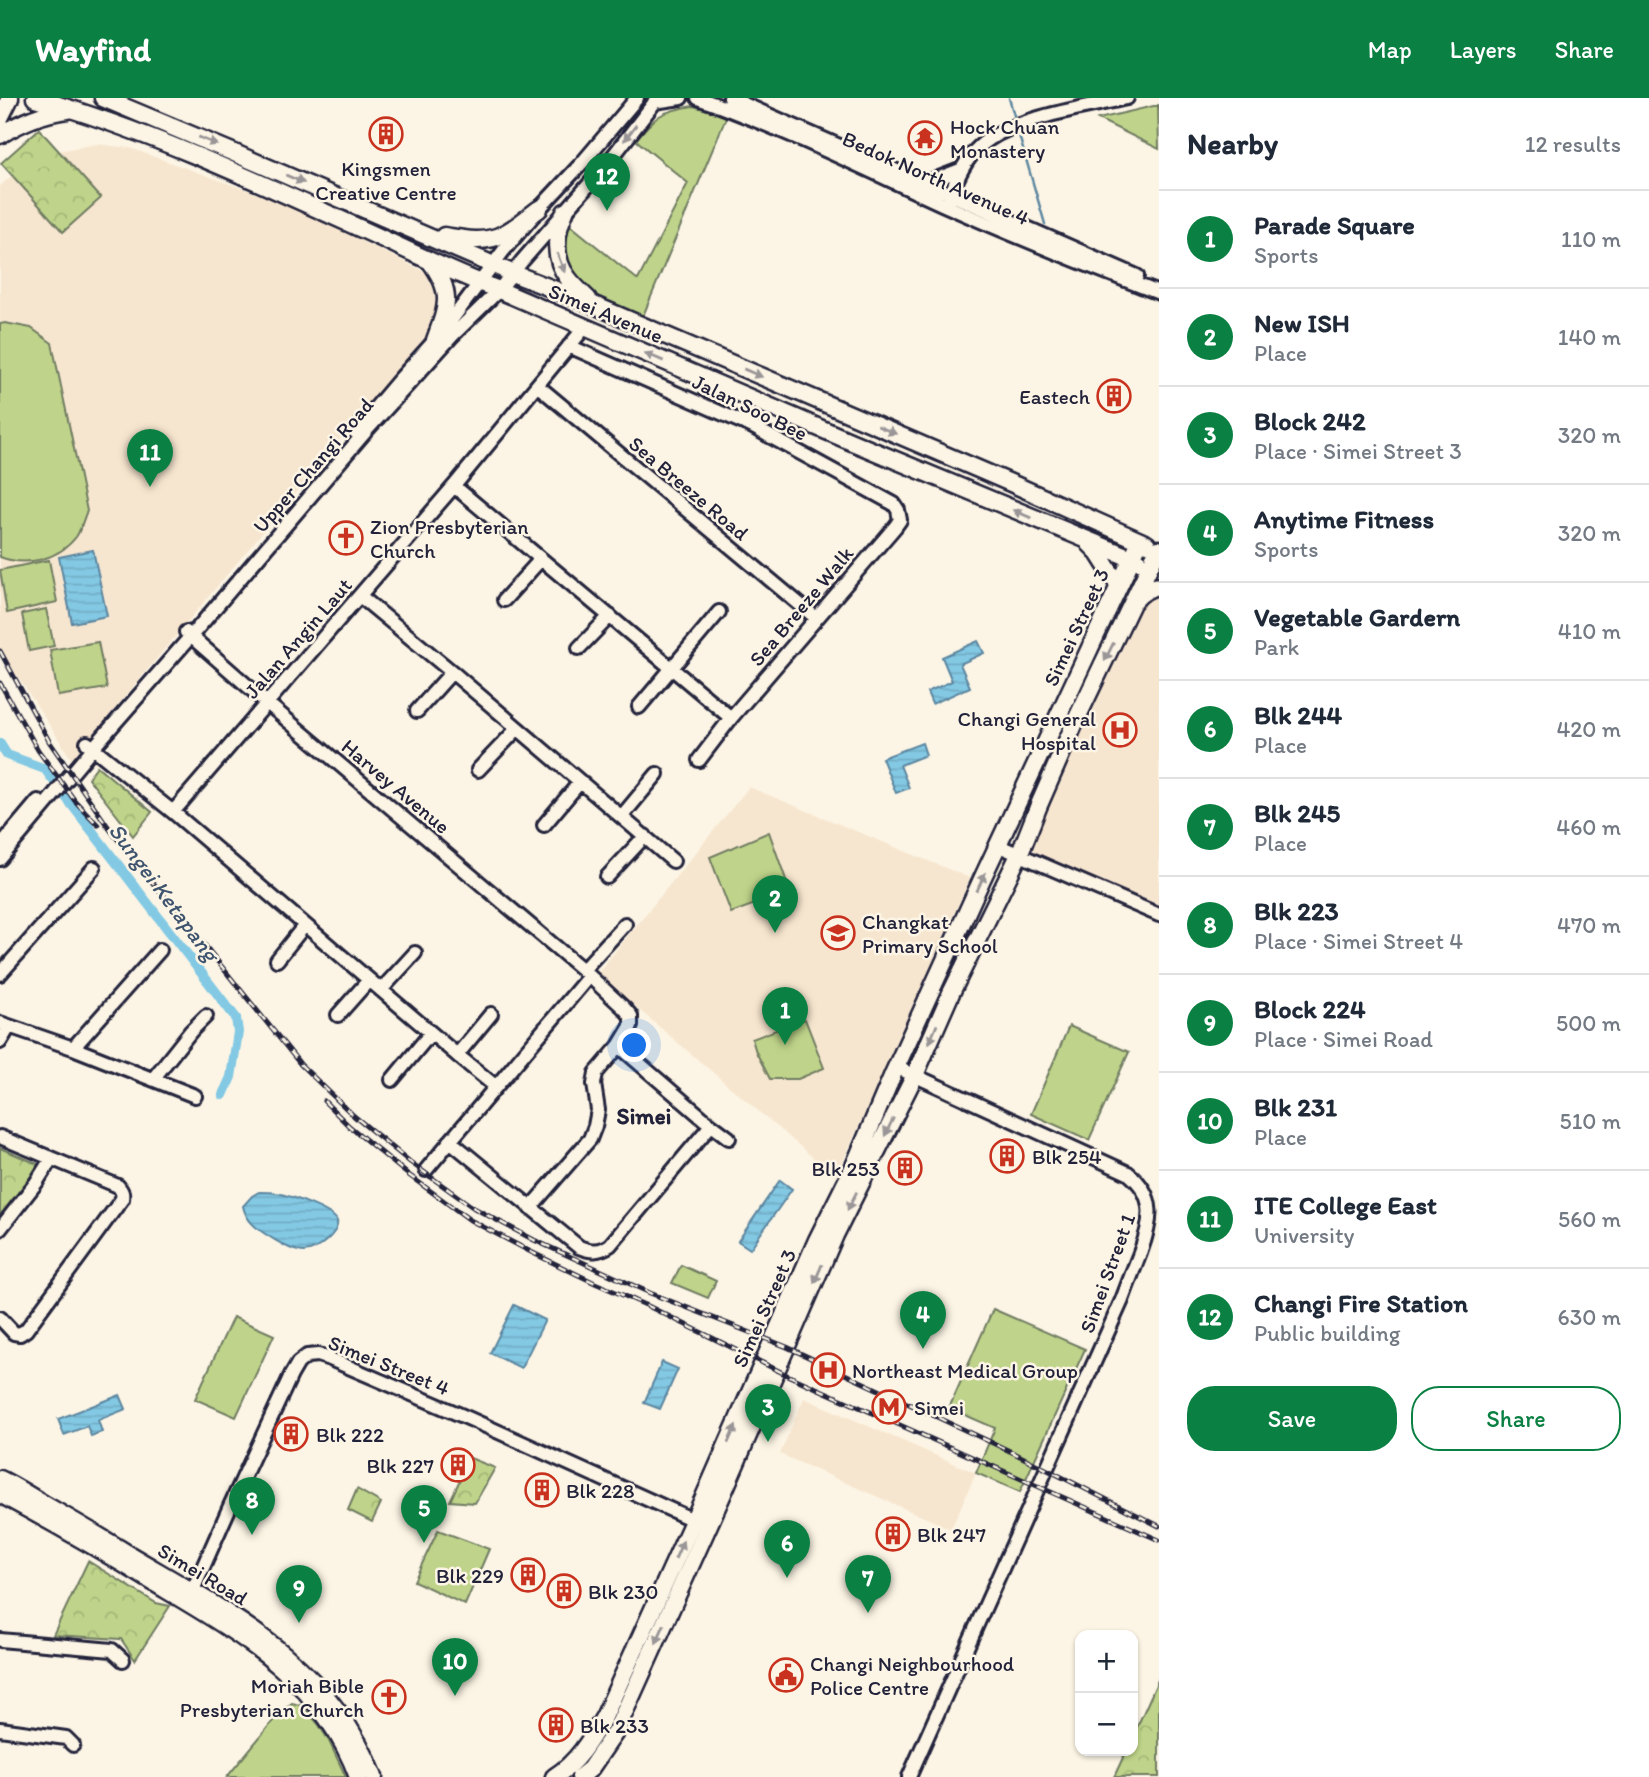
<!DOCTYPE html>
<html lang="en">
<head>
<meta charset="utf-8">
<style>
	:root { --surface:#fff; --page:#f6f6f7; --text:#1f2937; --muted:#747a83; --line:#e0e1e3; --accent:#0b8043 }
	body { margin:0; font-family:Itim,sans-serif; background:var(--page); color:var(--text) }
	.controls { position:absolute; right:21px; bottom:21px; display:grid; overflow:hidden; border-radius:14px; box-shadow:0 2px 5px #0004 }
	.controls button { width:63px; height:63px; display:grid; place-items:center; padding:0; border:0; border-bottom:2px solid var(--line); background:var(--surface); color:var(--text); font:35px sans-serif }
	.you { position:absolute; left:635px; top:948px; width:24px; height:24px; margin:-18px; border:5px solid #fff; border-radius:50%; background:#1a73e8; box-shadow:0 0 0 10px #1a73e833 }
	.badge { display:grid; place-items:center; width:46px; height:46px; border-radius:50%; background:var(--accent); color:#fff; font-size:23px; font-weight:700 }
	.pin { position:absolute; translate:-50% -58px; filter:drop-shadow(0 2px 4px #0008) }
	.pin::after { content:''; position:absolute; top:37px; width:24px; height:21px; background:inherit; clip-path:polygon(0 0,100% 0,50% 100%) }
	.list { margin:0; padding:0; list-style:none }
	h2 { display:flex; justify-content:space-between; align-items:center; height:91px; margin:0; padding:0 28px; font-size:30px }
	h2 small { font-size:23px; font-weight:400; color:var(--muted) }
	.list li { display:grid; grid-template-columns:46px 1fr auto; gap:21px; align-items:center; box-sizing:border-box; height:98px; padding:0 28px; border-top:2px solid var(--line) }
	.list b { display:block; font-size:26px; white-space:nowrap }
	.list p { margin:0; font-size:23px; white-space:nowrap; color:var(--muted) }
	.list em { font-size:23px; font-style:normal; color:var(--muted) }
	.actions { display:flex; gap:14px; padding:21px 28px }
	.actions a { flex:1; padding:16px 0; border:2px solid var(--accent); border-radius:28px; text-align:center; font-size:24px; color:var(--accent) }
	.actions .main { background:var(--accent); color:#fff }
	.map { position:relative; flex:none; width:1159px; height:1679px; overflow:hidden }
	header { display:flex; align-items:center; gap:42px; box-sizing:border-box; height:98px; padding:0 35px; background:var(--accent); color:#fff }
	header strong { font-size:33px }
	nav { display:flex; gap:38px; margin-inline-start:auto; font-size:24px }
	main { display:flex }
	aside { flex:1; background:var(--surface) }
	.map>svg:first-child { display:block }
	.built { fill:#f7e6cf }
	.green { fill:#bfd48a; stroke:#707b62; stroke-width:2 }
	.forest { fill:url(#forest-crowns); stroke:#707b62; stroke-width:2 }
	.water { fill:url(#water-rules); stroke:#5c86a0; stroke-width:2 }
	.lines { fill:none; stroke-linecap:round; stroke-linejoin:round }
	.stream { stroke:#5c86a0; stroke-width:2.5 }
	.canal { stroke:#83c9e4; stroke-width:10 }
	.minor-casing { stroke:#22223b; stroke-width:18 }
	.major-casing { stroke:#22223b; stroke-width:21 }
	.minor { stroke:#fcf5e5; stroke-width:12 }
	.major { stroke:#fcf5e5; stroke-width:16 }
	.rail-casing { stroke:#22223b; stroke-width:5 }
	.rail { stroke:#fcf5e5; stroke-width:2.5; stroke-dasharray:8; stroke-linecap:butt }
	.oneway { fill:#9a9698 }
	.labels { text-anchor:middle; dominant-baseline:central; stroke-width:5; stroke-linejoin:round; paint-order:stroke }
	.poi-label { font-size:21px; fill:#22223b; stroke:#fcf5e5; text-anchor:start }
	.street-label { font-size:21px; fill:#22223b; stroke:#fcf5e5 }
	.water-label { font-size:23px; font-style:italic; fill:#3f546e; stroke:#fcf5e5 }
	.neighbourhood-label { font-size:23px; font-weight:bold; fill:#22223b; stroke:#fcf5e5 }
</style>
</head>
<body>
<header>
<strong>Wayfind</strong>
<nav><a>Map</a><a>Layers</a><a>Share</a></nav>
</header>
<main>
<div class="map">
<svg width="1159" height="1679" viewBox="0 0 1159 1679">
	<defs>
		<pattern id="forest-crowns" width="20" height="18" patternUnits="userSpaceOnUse" patternTransform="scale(1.75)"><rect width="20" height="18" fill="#bfd48a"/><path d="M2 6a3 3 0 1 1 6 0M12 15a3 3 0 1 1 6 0" fill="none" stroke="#a4b678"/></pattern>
		<pattern id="water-rules" width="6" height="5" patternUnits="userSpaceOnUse" patternTransform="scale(1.75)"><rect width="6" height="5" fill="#83c9e4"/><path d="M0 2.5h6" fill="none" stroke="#71acc4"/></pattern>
	</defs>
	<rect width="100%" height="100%" fill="#fcf5e5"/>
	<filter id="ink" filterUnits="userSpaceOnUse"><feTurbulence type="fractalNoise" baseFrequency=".0143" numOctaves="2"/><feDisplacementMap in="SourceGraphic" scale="14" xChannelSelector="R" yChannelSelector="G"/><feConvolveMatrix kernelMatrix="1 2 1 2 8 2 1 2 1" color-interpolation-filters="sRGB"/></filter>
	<g filter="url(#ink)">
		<path class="built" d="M 97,46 L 130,50 L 291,108 L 427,175 L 436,195 L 438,210 L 436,227 L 72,662 L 0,551 L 0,88 L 23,68 L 57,53 Z
			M 1159,491 L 1159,812 L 1026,755 L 1137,509 Z
			M 749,689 L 970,780 L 836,1079 L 597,876 Z
			M 804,1300 L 976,1375 L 951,1431 L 780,1356 Z"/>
		<path class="green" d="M 1158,6 L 1159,51 L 1098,21 L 1158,7 Z
			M 693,8 L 727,17 L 643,218 C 629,213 607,207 596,199 C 591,196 588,191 584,187 C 564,167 561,152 569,126 L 638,182 L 688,85 L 636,42 C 656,17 662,13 693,8 Z
			M 5,225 L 31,230 L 52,245 L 87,413 C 83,421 81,432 76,439 C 58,462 26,469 0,459 L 0,226 Z
			M 49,462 L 57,504 L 7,515 L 0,472 Z
			M 46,511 L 54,548 L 29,553 L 22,516 Z
			M 98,544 L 107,590 L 58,598 L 50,552 Z
			M 769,734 L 790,793 L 731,815 L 710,759 Z
			M 805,921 L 824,970 L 798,981 L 770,981 L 756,954 L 752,941 Z
			M 1069,928 L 1129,954 L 1089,1042 L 1031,1016 Z
			M 681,1167 L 716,1183 L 708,1200 L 672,1185 Z
			M 993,1211 L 1085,1251 L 1020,1394 L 976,1375 L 995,1330 L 949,1310 Z
			M 233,1219 L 274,1237 L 236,1319 L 195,1301 Z
			M 438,1432 L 489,1451 L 465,1507 L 414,1483 Z
			M 292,1605 L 303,1608 L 319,1627 L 329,1643 L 346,1679 L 227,1679 L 282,1612 Z"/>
		<path class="forest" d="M 39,31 L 101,100 L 63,134 L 1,65 Z
			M 97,668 L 152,714 L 133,738 L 88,680 Z
			M 0,1050 L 40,1067 L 0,1117 Z
			M 470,1360 L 495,1370 L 475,1405 L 450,1403 Z
			M 357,1391 L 381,1405 L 372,1424 L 348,1412 Z
			M 88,1463 L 156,1505 L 170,1508 L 135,1562 L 121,1541 L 53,1537 Z
			M 1159,1580 L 1159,1679 L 1114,1679 L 1126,1653 L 1133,1653 L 1133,1638 Z"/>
		<path class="water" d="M 93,452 L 107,518 L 72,525 L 59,459 Z
			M 978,543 L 984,555 L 960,566 L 970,589 L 932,606 L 927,594 L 952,583 L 942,559 Z
			M 922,645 L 926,657 L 900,667 L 909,690 L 896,695 L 882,660 Z
			M 780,1082 L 792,1091 L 750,1151 L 738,1143 Z
			M 259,1094 C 264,1094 270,1094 275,1095 C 286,1096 334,1113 337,1123 C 340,1135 315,1154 304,1154 C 292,1153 280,1145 270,1139 C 257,1131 246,1123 243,1108 L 252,1098 Z
			M 514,1207 L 545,1222 L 521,1270 L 490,1255 Z
			M 662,1264 L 678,1271 L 660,1311 L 644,1305 Z
			M 120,1297 L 126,1311 L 98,1322 L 102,1334 L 91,1338 L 87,1328 L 64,1337 L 58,1321 Z"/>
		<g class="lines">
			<path class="stream" d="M 1009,0 L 1015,21
				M 1018,34 L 1045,126"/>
			<path class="canal" d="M 0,646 L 7,657 L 45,671 L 69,703 L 236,920 L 238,934 L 231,979 L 223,997"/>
			<defs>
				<path id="minor" d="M 698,0 C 782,30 861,69 942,106 C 1014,138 1086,167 1159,195
					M 730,0 L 1137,178
					M 654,4 L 681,0
					M 921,84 L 934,82 L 960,72
					M 947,104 C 956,84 963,63 980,48 C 1013,19 1084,10 1127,0
					M 569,248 L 753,329 L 894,406 L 898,412 L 900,422 L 895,429 L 731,620 L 699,662
					M 538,288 L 816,520
					M 355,334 L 399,282 L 444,232 L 504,152 L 539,111 L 582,65 L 637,0
					M 454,388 L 731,620
					M 360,498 L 452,574 L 673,763
					M 504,502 L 541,461
					M 186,534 L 267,605 L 583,872 L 624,910 L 631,918 L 631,928 L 619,948 L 596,975 L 594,986 L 598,1012 L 595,1028 L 590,1041 L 530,1110
					M 579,550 L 610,518
					M 639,609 L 719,514
					M 417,613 L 452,574
					M 87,645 L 173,714 L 457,957 L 495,988
					M 478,672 L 517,631
					M 173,714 L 454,388 L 585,229
					M 622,718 L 657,676
					M 544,727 L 580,684
					M 997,747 L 1159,817
					M 0,748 L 38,703
					M 0,761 L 93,650 L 191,538 L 366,333 L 453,237 L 499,192 L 522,163 L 607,66 L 658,0
					M 607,779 L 645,738
					M 277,862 L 305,827
					M 583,872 L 625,826
					M 0,876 L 94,770
					M 381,892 L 415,855
					M 338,917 L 369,882
					M 0,925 L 73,950 L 195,998
					M 0,944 L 9,929
					M 619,948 L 705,1022 L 729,1040
					M 73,950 L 160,852
					M 457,957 L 491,916
					M 896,969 L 1128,1075 C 1157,1098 1152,1123 1140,1155 C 1134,1170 1128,1186 1122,1202 L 909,1679
					M 153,981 L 191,933 L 206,918
					M 392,982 L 431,935
					M 0,1039 L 118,1088 C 122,1093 123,1095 122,1101 L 26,1232 L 20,1236 L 14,1235 L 0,1220
					M 450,1043 L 579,1149 C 591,1154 599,1154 610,1147 L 711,1027
					M 426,1072 L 589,878
					M 0,1131 L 36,1085 L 51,1061
					M 189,1501 L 231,1406 L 291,1277 L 298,1265 L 307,1258 L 318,1257 L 330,1261 L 470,1321 L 700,1425
					M 0,1542 L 112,1552 L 123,1562
					M 0,1631 L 66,1640 L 73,1647"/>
				<path id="major" d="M 35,0 C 146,32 252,81 357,129 C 404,150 450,174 499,192 L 852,344 L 1138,463
					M 103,0 L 232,54 L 512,175 L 594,207 L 824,305 L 1013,386 L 1147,446
					M 0,20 L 10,0
					M 0,37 C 22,24 42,15 68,12
					M 565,114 C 555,135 553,161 568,180 C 573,187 581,194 588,201
					M 444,138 C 462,141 486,146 503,136 C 516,130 528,119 539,111
					M 430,163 C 453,194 448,207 435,242
					M 1089,445 L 1096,452 L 1119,488
					M 1135,502 C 1142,494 1149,489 1159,488
					M 0,1381 C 15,1388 28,1397 42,1405 C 72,1422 101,1439 130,1457 C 228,1515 330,1565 374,1679
					M 0,1396 C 52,1424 103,1453 153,1484 C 238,1535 322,1580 358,1679
					M 554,1679 C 577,1665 591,1641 604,1619 L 704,1399 L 817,1142 L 854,1068 L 893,976 L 982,781 L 1140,443
					M 580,1679 L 590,1671 L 616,1633 L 721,1400 L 835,1137 L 915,977 L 951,895 L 1020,755 L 1039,707 L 1077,620 L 1158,451"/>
			</defs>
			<use href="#minor" class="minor-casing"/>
			<use href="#major" class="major-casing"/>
			<use href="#minor" class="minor"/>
			<use href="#major" class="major"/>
			<defs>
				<path id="rail" d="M 0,553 L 49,643 L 109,730 L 135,764 L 177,813 L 301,967 L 354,1018 L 410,1064 L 474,1110 L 534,1142 L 650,1195 L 787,1249 L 1014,1355 L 1159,1428
					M 0,585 L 38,652 L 75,703 L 98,727
					M 324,1003 L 349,1028 L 406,1075 L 470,1122 L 531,1154 L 595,1185 L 648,1208 L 787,1277 L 1159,1442"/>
			</defs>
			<use href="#rail" class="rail-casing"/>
			<use href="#rail" class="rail"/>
		</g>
		<defs><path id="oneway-solid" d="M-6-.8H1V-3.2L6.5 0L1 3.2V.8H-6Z" transform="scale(1.75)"/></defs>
		<g class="oneway">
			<use href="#oneway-solid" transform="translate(630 35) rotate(128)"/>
			<use href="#oneway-solid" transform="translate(208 43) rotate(23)"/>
			<use href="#oneway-solid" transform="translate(295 81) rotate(23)"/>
			<use href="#oneway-solid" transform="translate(561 165) rotate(69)"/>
			<use href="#oneway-solid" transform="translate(654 259) rotate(-157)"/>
			<use href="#oneway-solid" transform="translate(753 275) rotate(23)"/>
			<use href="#oneway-solid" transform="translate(887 332) rotate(23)"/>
			<use href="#oneway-solid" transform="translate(1022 416) rotate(-157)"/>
			<use href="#oneway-solid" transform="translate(1109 554) rotate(116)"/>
			<use href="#oneway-solid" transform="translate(981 784) rotate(-66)"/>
			<use href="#oneway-solid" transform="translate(933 936) rotate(113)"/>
			<use href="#oneway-solid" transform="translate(889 1029) rotate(116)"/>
			<use href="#oneway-solid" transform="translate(852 1103) rotate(117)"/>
			<use href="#oneway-solid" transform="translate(818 1176) rotate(113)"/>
			<use href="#oneway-solid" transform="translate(732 1336) rotate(-66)"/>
			<use href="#oneway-solid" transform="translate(679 1452) rotate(-66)"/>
			<use href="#oneway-solid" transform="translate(660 1536) rotate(114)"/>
		</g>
	</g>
	<defs>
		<symbol id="building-ring" viewBox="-11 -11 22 22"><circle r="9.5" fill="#fcf5e5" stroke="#c8321e" stroke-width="1.5"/><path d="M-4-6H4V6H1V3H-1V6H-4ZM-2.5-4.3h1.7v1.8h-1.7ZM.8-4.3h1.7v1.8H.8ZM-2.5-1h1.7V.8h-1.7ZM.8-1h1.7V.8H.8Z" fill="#c8321e"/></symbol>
		<symbol id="temple-ring" viewBox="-11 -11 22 22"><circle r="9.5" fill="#fcf5e5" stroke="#c8321e" stroke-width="1.5"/><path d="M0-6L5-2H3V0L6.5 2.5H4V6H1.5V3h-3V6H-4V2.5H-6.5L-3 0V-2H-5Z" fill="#c8321e"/></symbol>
		<symbol id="church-ring" viewBox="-11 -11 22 22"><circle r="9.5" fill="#fcf5e5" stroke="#c8321e" stroke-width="1.5"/><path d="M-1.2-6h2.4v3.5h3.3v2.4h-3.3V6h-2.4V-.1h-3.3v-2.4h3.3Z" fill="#c8321e"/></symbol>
		<symbol id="hospital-ring" viewBox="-11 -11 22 22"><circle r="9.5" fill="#fcf5e5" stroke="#c8321e" stroke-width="1.5"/><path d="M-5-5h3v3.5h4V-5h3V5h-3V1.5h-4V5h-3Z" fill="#c8321e"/></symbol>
		<symbol id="school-ring" viewBox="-11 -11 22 22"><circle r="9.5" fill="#fcf5e5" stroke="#c8321e" stroke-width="1.5"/><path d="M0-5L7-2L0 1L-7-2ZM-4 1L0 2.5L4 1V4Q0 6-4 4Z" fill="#c8321e"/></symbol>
		<symbol id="metro-ring" viewBox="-11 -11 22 22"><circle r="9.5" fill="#fcf5e5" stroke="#c8321e" stroke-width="1.5"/><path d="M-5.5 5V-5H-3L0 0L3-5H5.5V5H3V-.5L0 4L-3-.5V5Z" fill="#c8321e"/></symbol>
		<symbol id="civic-ring" viewBox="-11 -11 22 22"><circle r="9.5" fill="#fcf5e5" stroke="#c8321e" stroke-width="1.5"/><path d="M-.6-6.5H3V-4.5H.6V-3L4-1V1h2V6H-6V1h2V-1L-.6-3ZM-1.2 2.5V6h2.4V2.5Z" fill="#c8321e"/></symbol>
	</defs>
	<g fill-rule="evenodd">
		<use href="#building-ring" x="367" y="17" width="38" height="38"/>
		<use href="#temple-ring" x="906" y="21" width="38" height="38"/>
		<use href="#building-ring" x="1095" y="279" width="38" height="38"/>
		<use href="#church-ring" x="327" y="421" width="38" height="38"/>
		<use href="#hospital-ring" x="1101" y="613" width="38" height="38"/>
		<use href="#school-ring" x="819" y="816" width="38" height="38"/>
		<use href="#building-ring" x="988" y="1039" width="38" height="38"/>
		<use href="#building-ring" x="886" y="1051" width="38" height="38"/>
		<use href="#hospital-ring" x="809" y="1253" width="38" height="38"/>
		<use href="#metro-ring" x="870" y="1290" width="38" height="38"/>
		<use href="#building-ring" x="272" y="1317" width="38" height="38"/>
		<use href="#building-ring" x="439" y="1348" width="38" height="38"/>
		<use href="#building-ring" x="523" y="1373" width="38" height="38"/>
		<use href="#building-ring" x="874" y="1417" width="38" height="38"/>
		<use href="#building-ring" x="509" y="1458" width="38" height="38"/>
		<use href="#building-ring" x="545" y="1474" width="38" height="38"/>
		<use href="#civic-ring" x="767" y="1558" width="38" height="38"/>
		<use href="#church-ring" x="370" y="1580" width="38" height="38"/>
		<use href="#building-ring" x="537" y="1608" width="38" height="38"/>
	</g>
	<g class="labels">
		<g class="poi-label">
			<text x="950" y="28">Hock Chuan<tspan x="950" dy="24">Monastery</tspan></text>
			<text x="386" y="70" text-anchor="middle">Kingsmen<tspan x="386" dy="24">Creative Centre</tspan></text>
			<text x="1090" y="298" text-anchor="end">Eastech</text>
			<text x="370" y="428">Zion Presbyterian<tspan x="370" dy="24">Church</tspan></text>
			<text x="1096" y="620" text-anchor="end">Changi General<tspan x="1096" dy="24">Hospital</tspan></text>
			<text x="862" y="823">Changkat<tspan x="862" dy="24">Primary School</tspan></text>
			<text x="1032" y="1058">Blk 254</text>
			<text x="880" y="1070" text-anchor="end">Blk 253</text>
			<text x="852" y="1272">Northeast Medical Group</text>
			<text x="914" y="1309">Simei</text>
			<text x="316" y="1336">Blk 222</text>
			<text x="434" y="1367" text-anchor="end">Blk 227</text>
			<text x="566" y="1392">Blk 228</text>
			<text x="917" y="1436">Blk 247</text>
			<text x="504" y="1477" text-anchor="end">Blk 229</text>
			<text x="588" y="1493">Blk 230</text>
			<text x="810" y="1565">Changi Neighbourhood<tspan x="810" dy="24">Police Centre</tspan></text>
			<text x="364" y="1587" text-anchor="end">Moriah Bible<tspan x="364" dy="24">Presbyterian Church</tspan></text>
			<text x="580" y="1627">Blk 233</text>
		</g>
		<g class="street-label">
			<text transform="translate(936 80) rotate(24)">Bedok North Avenue 4</text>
			<text transform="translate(606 215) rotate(23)">Simei Avenue</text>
			<text transform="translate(750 309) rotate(26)">Jalan Soo Bee</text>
			<text transform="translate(313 367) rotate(-49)">Upper Changi Road</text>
			<text transform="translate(689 390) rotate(40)">Sea Breeze Road</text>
			<text transform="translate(801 508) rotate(-50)">Sea Breeze Walk</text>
			<text transform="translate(1076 529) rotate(-65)">Simei Street 3</text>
			<text transform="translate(298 540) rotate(-49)">Jalan Angin Laut</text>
			<text transform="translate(396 688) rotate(40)">Harvey Avenue</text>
			<text transform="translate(1107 1175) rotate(-70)">Simei Street 1</text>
			<text transform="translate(764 1210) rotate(-66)">Simei Street 3</text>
			<text transform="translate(389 1267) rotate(22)">Simei Street 4</text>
			<text transform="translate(203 1476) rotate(31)">Simei Road</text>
		</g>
		<g class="water-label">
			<text transform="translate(164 794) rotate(53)">Sungei Ketapang</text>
		</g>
		<g class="neighbourhood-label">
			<text x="644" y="1018">Simei</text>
		</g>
	</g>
</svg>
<div class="controls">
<button>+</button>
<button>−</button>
</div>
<div class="you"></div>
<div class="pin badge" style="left:785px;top:947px">1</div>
<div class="pin badge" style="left:775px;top:835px">2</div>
<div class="pin badge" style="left:768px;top:1344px">3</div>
<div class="pin badge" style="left:923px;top:1251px">4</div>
<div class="pin badge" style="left:424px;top:1445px">5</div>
<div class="pin badge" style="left:787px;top:1480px">6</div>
<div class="pin badge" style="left:868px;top:1515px">7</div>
<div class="pin badge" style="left:252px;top:1437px">8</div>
<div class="pin badge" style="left:299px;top:1525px">9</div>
<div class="pin badge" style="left:455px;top:1598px">10</div>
<div class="pin badge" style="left:150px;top:389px">11</div>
<div class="pin badge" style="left:607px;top:113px">12</div>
</div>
<aside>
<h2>Nearby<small>12 results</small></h2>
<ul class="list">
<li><span class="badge">1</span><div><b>Parade Square</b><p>Sports</p></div><em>110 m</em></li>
<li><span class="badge">2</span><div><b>New ISH</b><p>Place</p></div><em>140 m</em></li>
<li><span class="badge">3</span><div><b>Block 242</b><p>Place · Simei Street 3</p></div><em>320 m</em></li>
<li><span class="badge">4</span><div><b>Anytime Fitness</b><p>Sports</p></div><em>320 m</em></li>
<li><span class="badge">5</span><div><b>Vegetable Gardern</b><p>Park</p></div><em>410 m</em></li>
<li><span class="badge">6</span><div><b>Blk 244</b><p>Place</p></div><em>420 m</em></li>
<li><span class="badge">7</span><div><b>Blk 245</b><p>Place</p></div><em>460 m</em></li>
<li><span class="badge">8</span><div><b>Blk 223</b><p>Place · Simei Street 4</p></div><em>470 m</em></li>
<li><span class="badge">9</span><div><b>Block 224</b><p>Place · Simei Road</p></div><em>500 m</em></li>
<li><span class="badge">10</span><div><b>Blk 231</b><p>Place</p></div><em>510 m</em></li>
<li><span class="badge">11</span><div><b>ITE College East</b><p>University</p></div><em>560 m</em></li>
<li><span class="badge">12</span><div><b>Changi Fire Station</b><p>Public building</p></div><em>630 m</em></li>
</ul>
<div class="actions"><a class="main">Save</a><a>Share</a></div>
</aside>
</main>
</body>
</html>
